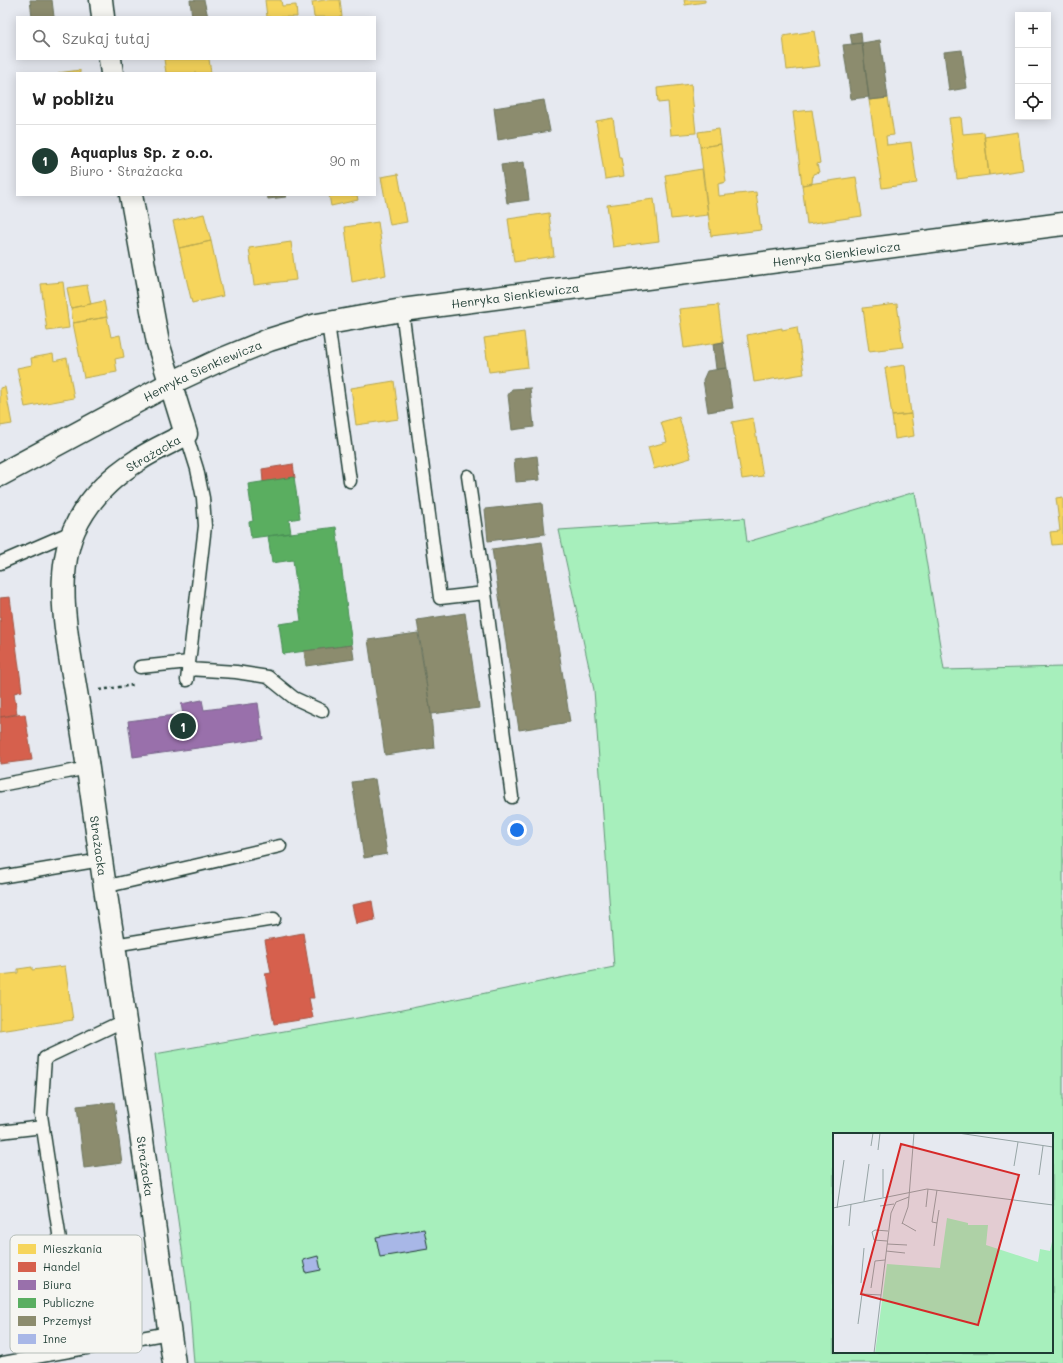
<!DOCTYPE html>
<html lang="pl">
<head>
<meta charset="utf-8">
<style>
	:root { --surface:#fff; --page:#f6f6f6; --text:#222; --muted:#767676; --line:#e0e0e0; --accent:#1f3d34 }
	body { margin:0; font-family:Mali,sans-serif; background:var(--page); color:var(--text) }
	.controls { position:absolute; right:12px; top:12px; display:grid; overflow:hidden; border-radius:0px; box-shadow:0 2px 10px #0003 }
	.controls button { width:36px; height:36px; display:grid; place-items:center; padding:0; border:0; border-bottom:1px solid var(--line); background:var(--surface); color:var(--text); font:20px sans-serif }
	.you { position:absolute; left:517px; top:830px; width:14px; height:14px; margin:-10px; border:3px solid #fff; border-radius:50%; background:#1a73e8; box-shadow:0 0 0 6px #1a73e833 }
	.badge { display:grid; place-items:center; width:26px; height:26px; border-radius:50%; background:var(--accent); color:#fff; font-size:13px; font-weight:700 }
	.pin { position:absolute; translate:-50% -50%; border:2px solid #fff; box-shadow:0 1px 4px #0006 }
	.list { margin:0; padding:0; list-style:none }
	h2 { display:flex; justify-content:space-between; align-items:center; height:52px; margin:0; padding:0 16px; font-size:17px }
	h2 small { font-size:13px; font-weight:400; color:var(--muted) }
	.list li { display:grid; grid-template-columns:26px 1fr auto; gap:12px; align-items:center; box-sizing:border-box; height:72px; padding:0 16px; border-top:1px solid var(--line) }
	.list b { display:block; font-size:15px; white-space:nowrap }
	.list p { margin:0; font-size:13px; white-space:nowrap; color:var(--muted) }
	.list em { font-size:13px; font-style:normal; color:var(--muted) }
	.icon { flex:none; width:22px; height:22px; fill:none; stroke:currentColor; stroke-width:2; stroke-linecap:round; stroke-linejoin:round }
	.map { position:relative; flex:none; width:1063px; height:1363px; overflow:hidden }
	.search { position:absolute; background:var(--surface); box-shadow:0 2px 10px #0003; left:16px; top:16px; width:360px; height:44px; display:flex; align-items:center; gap:10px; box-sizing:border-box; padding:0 14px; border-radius:0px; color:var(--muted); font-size:15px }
	.panel { position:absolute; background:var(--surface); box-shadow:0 2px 10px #0003; left:16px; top:72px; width:360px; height:124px; border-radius:0px }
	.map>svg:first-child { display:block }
	.green { fill:#a7efbc; stroke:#639678; fill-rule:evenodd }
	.homes { fill:#f6d55c; stroke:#b6a750 }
	.shops { fill:#d6604d; stroke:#9f5646 }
	.offices { fill:#9970ab; stroke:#746187 }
	.public { fill:#5aae61; stroke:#488c54 }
	.industry { fill:#8c8c6e; stroke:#6b745d }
	.building { fill:#a8b7e7; stroke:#1f3d34 }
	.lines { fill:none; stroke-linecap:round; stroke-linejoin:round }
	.lane-casing { stroke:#1f3d34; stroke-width:15 }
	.street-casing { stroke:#1f3d34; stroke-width:25 }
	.secondary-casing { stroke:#1f3d34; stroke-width:25 }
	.path { stroke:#1f3d34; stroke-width:2.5; stroke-dasharray:3 3; stroke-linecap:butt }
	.lane { stroke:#f6f6f2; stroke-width:12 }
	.street { stroke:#f6f6f2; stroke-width:22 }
	.secondary { stroke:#f6f6f2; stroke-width:22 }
	.labels { text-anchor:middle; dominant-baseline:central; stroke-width:4; stroke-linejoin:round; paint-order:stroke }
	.street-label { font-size:12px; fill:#1f3d34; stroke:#f6f6f2 }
	.inset-road { fill:none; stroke:#96a4a5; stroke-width:1 }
	.view { fill:#d62828; fill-opacity:0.15; stroke:#d62828; stroke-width:2 }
	.inset-edge { fill:none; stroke:#1f3d34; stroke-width:2 }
	.key { fill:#f6f6f2; stroke:#b6beb9; stroke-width:1 }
	.key-label { font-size:11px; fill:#1f3d34 }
</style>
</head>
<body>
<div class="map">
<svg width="1063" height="1363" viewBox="0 0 1063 1363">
	<rect width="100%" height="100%" fill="#e6e9f0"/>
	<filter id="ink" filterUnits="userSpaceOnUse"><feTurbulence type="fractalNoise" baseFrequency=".025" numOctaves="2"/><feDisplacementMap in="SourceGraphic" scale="8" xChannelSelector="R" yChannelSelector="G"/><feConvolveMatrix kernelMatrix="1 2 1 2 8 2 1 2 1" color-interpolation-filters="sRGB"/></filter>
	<g filter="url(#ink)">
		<path class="green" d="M 915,492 L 944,670 L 1063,667 L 1063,1363 L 194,1363 L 189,1300 L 155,1054 L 397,1011 L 614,967 L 594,690 L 559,530 L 744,518 L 747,542 ZM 834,1134 L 1052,1134 L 1052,1352 L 834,1352 Z"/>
		<path class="homes" d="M 265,0 L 281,0 L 282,6 L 296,5 L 297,17 L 267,17 Z
			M 325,0 L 340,0 L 342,17 L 314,17 L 312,2 Z
			M 684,0 L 705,0 L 705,2 L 685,5 Z
			M 814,31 L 820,66 L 787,70 L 783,36 Z
			M 164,59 L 209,59 L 211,73 L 166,73 Z
			M 80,70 L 80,73 L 58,73 Z
			M 691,84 L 696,133 L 671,135 L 668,102 L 658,103 L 657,88 Z
			M 888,98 L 894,135 L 886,136 L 887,145 L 911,142 L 917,183 L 882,188 L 869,100 Z
			M 812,110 L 820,163 L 817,164 L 819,172 L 813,174 L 812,183 L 802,185 L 793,112 Z
			M 961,117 L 963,134 L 984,132 L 989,175 L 957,179 L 949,118 Z
			M 613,118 L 619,158 L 621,158 L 624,176 L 605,179 L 596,121 Z
			M 719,129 L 721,144 L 700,147 L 698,132 Z
			M 1018,132 L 1023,170 L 989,175 L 984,137 Z
			M 721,144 L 726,182 L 718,184 L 719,196 L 756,192 L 761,230 L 711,236 L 700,147 Z
			M 702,169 L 708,215 L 671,219 L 665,175 Z
			M 398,174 L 407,222 L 390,225 L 381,177 Z
			M 856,177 L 862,216 L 807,224 L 802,185 Z
			M 329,195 L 357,195 L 358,200 L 331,206 Z
			M 654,199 L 659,241 L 613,247 L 607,205 Z
			M 549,213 L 554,256 L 514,262 L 508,219 Z
			M 204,214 L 211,241 L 179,248 L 173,221 Z
			M 378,222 L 386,275 L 352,282 L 345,227 Z
			M 211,241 L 223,296 L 192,303 L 179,248 Z
			M 291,242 L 296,280 L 254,285 L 249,248 Z
			M 63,282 L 69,328 L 47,331 L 41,284 Z
			M 87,285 L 91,304 L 71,308 L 67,288 Z
			M 104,301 L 107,317 L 73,323 L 71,308 Z
			M 897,304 L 903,347 L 869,351 L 863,308 Z
			M 718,305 L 723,342 L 684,348 L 679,309 Z
			M 107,317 L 111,337 L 120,335 L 124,357 L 115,359 L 117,372 L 84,378 L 73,323 Z
			M 797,327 L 804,374 L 754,382 L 747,335 L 782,328 L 782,330 Z
			M 524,332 L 528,367 L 489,372 L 484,338 Z
			M 53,354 L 54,361 L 67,358 L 74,398 L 25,407 L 17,368 L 32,365 L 31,358 Z
			M 905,365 L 911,414 L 892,416 L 885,368 Z
			M 394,381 L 399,419 L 356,425 L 351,388 Z
			M 5,387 L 12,424 L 0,426 L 0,388 Z
			M 911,414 L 914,436 L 895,439 L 892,416 Z
			M 679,417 L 691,458 L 654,469 L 648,447 L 667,442 L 661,422 Z
			M 753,418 L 763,476 L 742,479 L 732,422 Z
			M 1063,497 L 1063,544 L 1052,545 L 1050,532 L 1060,531 L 1056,498 Z
			M 65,966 L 73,1020 L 0,1031 L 0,975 L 18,973 L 18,969 L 32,967 L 32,970 Z"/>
		<path class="shops" d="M 293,464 L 295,478 L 263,482 L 262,469 Z
			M 10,597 L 22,691 L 14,693 L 17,714 L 0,717 L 0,598 Z
			M 25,714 L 32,760 L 0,764 L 0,717 Z
			M 372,901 L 375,920 L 356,924 L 352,905 Z
			M 303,933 L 314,998 L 309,998 L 313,1018 L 274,1024 L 265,974 L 271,973 L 265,940 Z"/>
		<path class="offices" d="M 202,700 L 204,710 L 258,703 L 263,739 L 133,757 L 128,721 L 183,714 L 181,704 Z"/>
		<path class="public" d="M 294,477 L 300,518 L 289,520 L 291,533 L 251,538 L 249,522 L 253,521 L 248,484 Z
			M 336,527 L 352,645 L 283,654 L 279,624 L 301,621 L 293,560 L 272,563 L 268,536 Z"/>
		<path class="industry" d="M 30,0 L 52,0 L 54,17 L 32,17 Z
			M 190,0 L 204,0 L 208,17 L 192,17 Z
			M 861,32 L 862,43 L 852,44 L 850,34 Z
			M 880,40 L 888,98 L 869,100 L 862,43 Z
			M 862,43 L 869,97 L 851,99 L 843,45 Z
			M 962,50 L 967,88 L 949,91 L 944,52 Z
			M 544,100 L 550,131 L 498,140 L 494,108 Z
			M 524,162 L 529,200 L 507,203 L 501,165 Z
			M 267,195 L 286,195 L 286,197 L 268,199 Z
			M 723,342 L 727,368 L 716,369 L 713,344 Z
			M 727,368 L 733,408 L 708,412 L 703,380 L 707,371 Z
			M 530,388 L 534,427 L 512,430 L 508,395 L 512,389 Z
			M 537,456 L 540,480 L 516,482 L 514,459 Z
			M 542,503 L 545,534 L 488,541 L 485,509 Z
			M 542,542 L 570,722 L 519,730 L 492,549 Z
			M 465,613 L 479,708 L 431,714 L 417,620 Z
			M 418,633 L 431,714 L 434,748 L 385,755 L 368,640 Z
			M 352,645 L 354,659 L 306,666 L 304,651 Z
			M 375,779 L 387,854 L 364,858 L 352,782 Z
			M 114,1102 L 122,1163 L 84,1168 L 77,1106 Z"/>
		<path class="building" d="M 424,1229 L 428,1249 L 380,1257 L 376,1237 Z
			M 318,1256 L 321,1270 L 306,1273 L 303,1260 Z"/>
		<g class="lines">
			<defs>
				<path id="lane" d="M 402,310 L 440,598 L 485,593 L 512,797
					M 328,323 L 350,481
					M 186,434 L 197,469 L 203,498 L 205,526 L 187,680
					M 468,476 L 485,593
					M 0,563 L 74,531
					M 140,667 L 189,662
					M 188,669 L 236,672 L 268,677 L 294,698 L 322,711
					M 0,785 L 88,768
					M 0,877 L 101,860
					M 104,887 L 280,846
					M 114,945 L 274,919
					M 0,1132 L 43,1127
					M 68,1293 L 41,1115 L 45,1058 L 125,1020
					M 3,1363 L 169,1333"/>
				<g id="street">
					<path d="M 101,0 L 103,17"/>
					<path d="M 110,59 L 112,73"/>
					<path id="s1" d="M 131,195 L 158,343 L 186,434 C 170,443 153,450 138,460 C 111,477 87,501 74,530 C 55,574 66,635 74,680 C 79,709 84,739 88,769 C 97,828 104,887 114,945 L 174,1363"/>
				</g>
				<g id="secondary">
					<path id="s2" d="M 0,475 L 171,383 L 218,361 L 269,340 L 317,325 L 402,310 L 1063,224"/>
				</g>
			</defs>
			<use href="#lane" class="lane-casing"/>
			<use href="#street" class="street-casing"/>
			<use href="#secondary" class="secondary-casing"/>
			<path class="path" d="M 100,690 L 133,685"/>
			<use href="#lane" class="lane"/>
			<use href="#street" class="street"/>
			<use href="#secondary" class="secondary"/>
		</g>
	</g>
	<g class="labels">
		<g class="street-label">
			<text stroke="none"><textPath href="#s2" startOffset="876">Henryka Sienkiewicza</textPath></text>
			<text stroke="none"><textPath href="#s2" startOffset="552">Henryka Sienkiewicza</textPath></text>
			<text stroke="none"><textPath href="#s2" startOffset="228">Henryka Sienkiewicza</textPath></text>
			<text transform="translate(153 453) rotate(-30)">Strażacka</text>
			<text stroke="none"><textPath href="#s1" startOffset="716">Strażacka</textPath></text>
			<text stroke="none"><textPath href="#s1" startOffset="1040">Strażacka</textPath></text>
		</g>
	</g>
	<g transform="translate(833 1133)">
		<rect width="220" height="220" fill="#e6e9f0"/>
		<path d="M 114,85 L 135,90 L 135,92 L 155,92 L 153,112 L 205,129 L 207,116 L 217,118 L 220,104 L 220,220 L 42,220 L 54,131 L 107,135 Z" fill="#a7efbc"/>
		<path class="inset-road" d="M 125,0 L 220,14M 38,13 L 40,0M 45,17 L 47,0M 181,33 L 185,9M 50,36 L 50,64M 206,42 L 210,13M 31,68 L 36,31M 47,73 L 61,71M 93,74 L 95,56M 0,75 L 94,56 L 220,72M 4,75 L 11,27M 69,90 L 83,98M 104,90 L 106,77M 69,91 L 75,74 L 76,64M 16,93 L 18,71M 54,108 L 41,107 L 39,99 L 42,97 L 55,98M 54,111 L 74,112M 101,113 L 104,90 L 99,89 L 104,57M 53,118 L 72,120M 28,150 L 31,115M 38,155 L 42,128 L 52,127M 25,191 L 29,161 L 48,162M 41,220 L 58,80 L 63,69 L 76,64 L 81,0"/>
		<path class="view" d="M 68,11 L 186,42 L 145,192 L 28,161 Z"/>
		<rect width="220" height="220" class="inset-edge"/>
	</g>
	<rect x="10" y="1235" width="132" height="118" rx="6" class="key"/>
	<rect x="18" y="1244" width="18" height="10" fill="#f6d55c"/>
	<rect x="18" y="1262" width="18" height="10" fill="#d6604d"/>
	<rect x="18" y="1280" width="18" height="10" fill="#9970ab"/>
	<rect x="18" y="1298" width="18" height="10" fill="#5aae61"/>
	<rect x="18" y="1316" width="18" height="10" fill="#8c8c6e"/>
	<rect x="18" y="1334" width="18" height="10" fill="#a8b7e7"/>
	<g class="key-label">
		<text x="43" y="1253">Mieszkania</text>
		<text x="43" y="1271">Handel</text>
		<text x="43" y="1289">Biura</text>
		<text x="43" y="1307">Publiczne</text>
		<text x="43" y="1325">Przemysł</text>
		<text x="43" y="1343">Inne</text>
	</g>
</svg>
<div class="controls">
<button>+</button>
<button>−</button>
<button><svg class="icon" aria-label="locate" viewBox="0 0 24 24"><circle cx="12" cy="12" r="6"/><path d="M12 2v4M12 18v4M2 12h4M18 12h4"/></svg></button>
</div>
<div class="you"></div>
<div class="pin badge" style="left:183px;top:726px">1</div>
<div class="search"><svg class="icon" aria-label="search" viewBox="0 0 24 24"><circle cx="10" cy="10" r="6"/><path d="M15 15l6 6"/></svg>Szukaj tutaj</div>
<section class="panel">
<h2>W pobliżu<small></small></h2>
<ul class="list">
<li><span class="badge">1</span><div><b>Aquaplus Sp. z o.o.</b><p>Biuro · Strażacka</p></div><em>90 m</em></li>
</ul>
</section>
</div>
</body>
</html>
